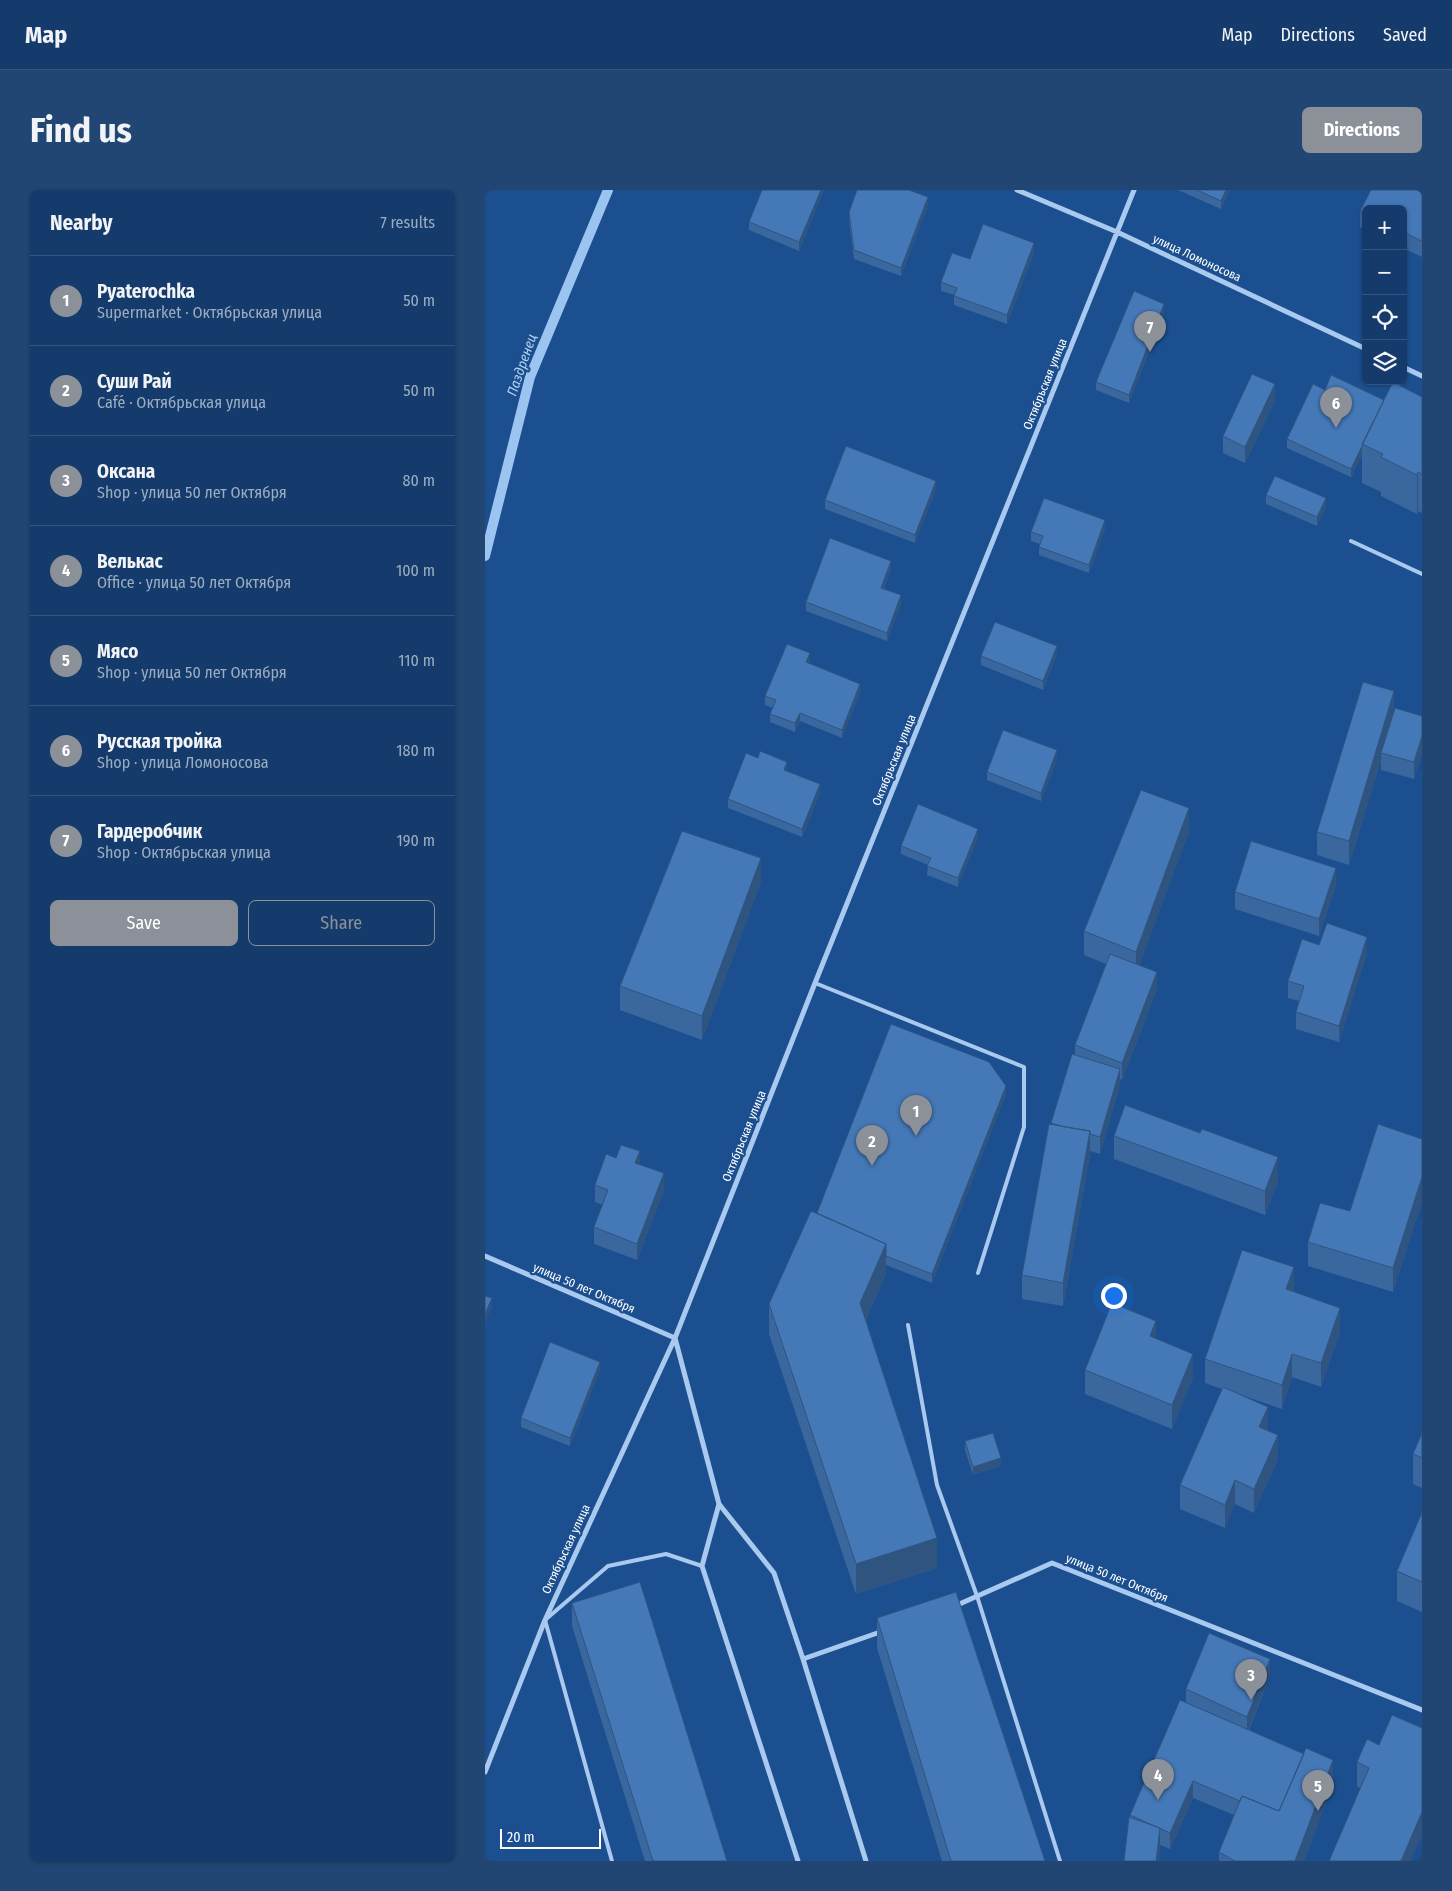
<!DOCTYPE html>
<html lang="en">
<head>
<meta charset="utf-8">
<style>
	:root { --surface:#143b6b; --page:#214673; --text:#f1f3f6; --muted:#9dadc1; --line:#33557e; --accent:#8c9099 }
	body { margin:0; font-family:"Fira Sans Condensed",sans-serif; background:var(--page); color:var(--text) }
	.controls { position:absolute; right:15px; top:15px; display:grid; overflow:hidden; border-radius:8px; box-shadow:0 1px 4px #0004 }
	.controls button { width:45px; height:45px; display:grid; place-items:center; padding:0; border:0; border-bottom:1px solid var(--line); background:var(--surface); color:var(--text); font:25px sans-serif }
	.scale { position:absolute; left:15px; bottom:12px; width:101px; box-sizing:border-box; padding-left:5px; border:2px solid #fff; border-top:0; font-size:14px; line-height:18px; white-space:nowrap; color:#fff; -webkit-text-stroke:4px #1b4f8f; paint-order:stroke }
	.you { position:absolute; left:628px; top:1105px; width:18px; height:18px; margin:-12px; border:4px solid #fff; border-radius:50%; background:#1a73e8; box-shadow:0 0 0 8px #1a73e833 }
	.badge { display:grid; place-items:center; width:32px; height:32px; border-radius:50%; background:var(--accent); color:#fff; font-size:16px; font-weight:700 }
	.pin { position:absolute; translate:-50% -41px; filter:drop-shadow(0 1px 2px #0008) }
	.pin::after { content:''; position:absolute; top:26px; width:18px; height:15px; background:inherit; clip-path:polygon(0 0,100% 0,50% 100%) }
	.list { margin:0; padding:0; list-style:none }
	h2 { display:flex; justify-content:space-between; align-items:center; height:65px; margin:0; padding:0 20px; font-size:21px }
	h2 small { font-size:16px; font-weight:400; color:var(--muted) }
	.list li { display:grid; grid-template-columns:32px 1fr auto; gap:15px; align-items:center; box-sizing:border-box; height:90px; padding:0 20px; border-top:1px solid var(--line) }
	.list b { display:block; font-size:19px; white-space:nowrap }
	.list p { margin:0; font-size:16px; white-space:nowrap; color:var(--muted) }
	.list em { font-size:16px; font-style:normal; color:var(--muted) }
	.actions { display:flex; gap:10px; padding:15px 20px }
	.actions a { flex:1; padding:11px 0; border:1px solid var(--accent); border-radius:8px; text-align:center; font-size:18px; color:var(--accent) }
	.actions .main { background:var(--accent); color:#fff }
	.icon { flex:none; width:28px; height:28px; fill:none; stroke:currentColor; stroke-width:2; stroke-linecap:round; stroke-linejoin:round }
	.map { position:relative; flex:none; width:937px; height:1671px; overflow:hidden; border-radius:8px }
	header { display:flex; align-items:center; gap:30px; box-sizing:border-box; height:70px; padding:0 25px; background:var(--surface); border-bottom:1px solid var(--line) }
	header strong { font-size:24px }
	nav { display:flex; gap:28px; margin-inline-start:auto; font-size:18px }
	.intro { display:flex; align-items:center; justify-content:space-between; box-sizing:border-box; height:120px; padding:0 30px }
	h1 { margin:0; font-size:35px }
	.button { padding:12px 22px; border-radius:8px; background:var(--accent); color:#fff; font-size:18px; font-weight:700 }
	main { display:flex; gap:30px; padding:0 30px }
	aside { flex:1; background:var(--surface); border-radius:8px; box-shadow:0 1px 4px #0004 }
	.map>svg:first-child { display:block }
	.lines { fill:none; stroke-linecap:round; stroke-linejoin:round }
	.stream { stroke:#9cc4f0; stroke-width:10 }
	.lane { stroke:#a9c9ee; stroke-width:4 }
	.street { stroke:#a9c9ee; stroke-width:5 }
	.wall { fill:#3a679d }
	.shaded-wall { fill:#305480 }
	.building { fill:#4478b7; stroke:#305480 }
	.labels { text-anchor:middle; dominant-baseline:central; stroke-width:4.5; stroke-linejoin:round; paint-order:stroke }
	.street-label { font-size:12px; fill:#fff; stroke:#1b4f8f }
	.water-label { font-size:14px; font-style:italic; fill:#b5d3f5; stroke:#1b4f8f }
</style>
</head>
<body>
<header>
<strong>Map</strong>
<nav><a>Map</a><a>Directions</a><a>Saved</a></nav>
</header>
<div class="intro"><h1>Find us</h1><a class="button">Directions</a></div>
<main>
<aside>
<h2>Nearby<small>7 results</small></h2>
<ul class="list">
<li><span class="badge">1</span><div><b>Pyaterochka</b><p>Supermarket · Октябрьская улица</p></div><em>50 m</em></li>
<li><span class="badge">2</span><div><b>Суши Рай</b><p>Café · Октябрьская улица</p></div><em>50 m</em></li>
<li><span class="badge">3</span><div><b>Оксана</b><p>Shop · улица 50 лет Октября</p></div><em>80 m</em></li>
<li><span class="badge">4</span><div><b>Велькас</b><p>Office · улица 50 лет Октября</p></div><em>100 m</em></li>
<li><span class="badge">5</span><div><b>Мясо</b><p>Shop · улица 50 лет Октября</p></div><em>110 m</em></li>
<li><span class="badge">6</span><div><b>Русская тройка</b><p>Shop · улица Ломоносова</p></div><em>180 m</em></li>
<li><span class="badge">7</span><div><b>Гардеробчик</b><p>Shop · Октябрьская улица</p></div><em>190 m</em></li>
</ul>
<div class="actions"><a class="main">Save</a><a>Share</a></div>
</aside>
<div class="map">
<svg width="937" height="1671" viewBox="0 0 937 1671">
	<rect width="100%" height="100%" fill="#1b4f8f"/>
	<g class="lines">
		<path class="stream" d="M 0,366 L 45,187 L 123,0"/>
		<path class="lane" d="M 866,351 L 937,384
			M 330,793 L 539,877 L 539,937 L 493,1083
			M 423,1135 L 452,1295 L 492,1406 L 575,1671
			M 127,1671 L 60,1430 L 123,1376 L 181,1364 L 217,1376"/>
		<path class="street" d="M 532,0 L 632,42 L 881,159
			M 918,177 L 937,186
			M 0,1066 L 190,1148 L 60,1430 L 0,1582
			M 234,1314 L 217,1376 L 313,1671
			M 470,1416 L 567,1373 L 937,1520
			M 318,1469 L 398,1441
			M 381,1671 L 318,1469 L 289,1383 L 234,1314 L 190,1148 L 330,793 L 649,0"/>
	</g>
	<path class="wall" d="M 277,0 L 339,0 L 314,61 L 264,40 L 264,32 Z
		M 693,0 L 745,0 L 736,19 Z
		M 886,0 L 937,0 L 937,67 L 918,58 L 918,19 L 881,19 L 881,40 L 875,37 L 875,21 Z
		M 443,15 L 416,86 L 369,69 L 364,31 L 364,22 Z
		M 549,62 L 522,134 L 469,115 L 469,105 L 456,101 L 456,92 L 485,69 Z
		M 679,123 L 644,213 L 611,200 L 611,192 Z
		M 840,200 L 899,210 L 937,207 L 937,323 L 933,321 L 932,324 L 896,306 L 896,302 L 877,293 L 877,265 L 866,287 L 802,258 L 802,249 Z
		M 790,211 L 760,273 L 738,263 L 738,246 Z
		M 451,299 L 430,353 L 340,319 L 340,310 Z
		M 781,305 L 841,316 L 832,336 L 781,314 Z
		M 620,339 L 604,383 L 554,365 L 554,357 L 555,354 L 546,351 L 546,342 Z
		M 406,379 L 399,399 L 416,414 L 402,451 L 321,421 L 321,412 Z
		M 572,464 L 558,500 L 496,475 L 496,466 Z
		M 325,471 L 324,473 L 375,503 L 357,548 L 315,531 L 310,542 L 285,532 L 285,524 L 288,518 L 280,515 L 280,506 Z
		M 909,521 L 937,526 L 937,563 L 929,589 L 896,580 L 896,570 L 864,675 L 832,665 L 832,642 Z
		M 572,569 L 556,611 L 502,590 L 502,582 Z
		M 335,603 L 317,647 L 243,618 L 243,609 Z
		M 704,642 L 654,775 L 672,799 L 637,890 L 635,889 L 635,895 L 615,964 L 605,961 L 605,965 L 578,1116 L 537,1109 L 537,1085 L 566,933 L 590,865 L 590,855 L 621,774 L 599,765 L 599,741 Z
		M 493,647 L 473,697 L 442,685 L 443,675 L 416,664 L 416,656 Z
		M 276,692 L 217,850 L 135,820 L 135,796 Z
		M 851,695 L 834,746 L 750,719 L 750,702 Z
		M 834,755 L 882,763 L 854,852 L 811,839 L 811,822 L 814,811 L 803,808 L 803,791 Z
		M 521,904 L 447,1093 L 401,1075 L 401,1084 L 381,1130 L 452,1378 L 371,1404 L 284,1144 L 284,1114 L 332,1023 Z
		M 629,946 L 793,991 L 780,1025 L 629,969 Z
		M 937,949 L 937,1011 L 908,1102 L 823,1076 L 823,1052 L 865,1021 Z
		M 131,968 L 155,975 L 179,1000 L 152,1070 L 109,1054 L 109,1037 L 118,1015 L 110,1012 L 110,995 Z
		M 809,1102 L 855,1142 L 836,1197 L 807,1187 L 797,1219 L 756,1205 L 783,1241 L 793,1269 L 769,1323 L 750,1314 L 740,1338 L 695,1319 L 695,1295 L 737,1199 L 720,1193 L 720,1169 Z
		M 671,1148 L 708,1187 L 687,1239 L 600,1204 L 600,1180 Z
		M 115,1180 L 85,1256 L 36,1237 L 36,1228 Z
		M 937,1243 L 937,1298 L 928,1294 L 928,1264 Z
		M 480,1251 L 516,1276 L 488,1285 L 480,1260 Z
		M 937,1322 L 937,1422 L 912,1411 L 912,1381 Z
		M 87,1413 L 242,1671 L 160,1671 L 87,1436 Z
		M 392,1428 L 560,1671 L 457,1671 L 392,1458 Z
		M 785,1486 L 764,1540 L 848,1594 L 819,1671 L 734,1671 L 734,1662 L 749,1625 L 708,1608 L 685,1659 L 675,1655 L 675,1662 L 645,1627 L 645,1625 L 701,1513 L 701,1499 Z
		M 937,1538 L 875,1598 L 872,1596 L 872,1572 L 894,1555 Z"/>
	<path class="shaded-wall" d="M 336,0 L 339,0 L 314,61 L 314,52 Z
		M 741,0 L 745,0 L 736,19 L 736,11 Z
		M 443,7 L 443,15 L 416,86 L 416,78 Z
		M 549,53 L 549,62 L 522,134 L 522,125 Z
		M 679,114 L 679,123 L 644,213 L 644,205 Z
		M 790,194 L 790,211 L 760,273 L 760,257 Z
		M 877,256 L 877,265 L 866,287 L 866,279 Z
		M 933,282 L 933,321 L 932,324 L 932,285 Z
		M 451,291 L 451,299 L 430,353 L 430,345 Z
		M 841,308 L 841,316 L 832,336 L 832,327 Z
		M 620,330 L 620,339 L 604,383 L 604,375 Z
		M 406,371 L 406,379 L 396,406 L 396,398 Z
		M 416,405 L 416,414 L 402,451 L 402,443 Z
		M 572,456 L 572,464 L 558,500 L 558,491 Z
		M 325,463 L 325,471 L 321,481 L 321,472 Z
		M 375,494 L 375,503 L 357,548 L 357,540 Z
		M 909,501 L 909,525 L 896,563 L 896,570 L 864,675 L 864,651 Z
		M 315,523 L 315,531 L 310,542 L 310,533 Z
		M 937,546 L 937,563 L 929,589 L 929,572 Z
		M 572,560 L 572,569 L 556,611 L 556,603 Z
		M 302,572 L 302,580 L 299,588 L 299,580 Z
		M 335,594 L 335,603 L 317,647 L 317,639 Z
		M 704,618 L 704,642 L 651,785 L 651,762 Z
		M 493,639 L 493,647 L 473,697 L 473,688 Z
		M 276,668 L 276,692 L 217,850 L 217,826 Z
		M 851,678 L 851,695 L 834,746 L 834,729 Z
		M 882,747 L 882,763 L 854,852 L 854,836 Z
		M 672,782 L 672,799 L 637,890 L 637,873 Z
		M 635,879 L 635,895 L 615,964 L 615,947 Z
		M 521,896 L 521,904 L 447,1093 L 447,1084 Z
		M 605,941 L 605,965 L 578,1116 L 578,1093 Z
		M 155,961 L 155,978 L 150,973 Z
		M 793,967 L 793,991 L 780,1025 L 780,1001 Z
		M 179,983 L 179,1000 L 152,1070 L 152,1054 Z
		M 937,987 L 937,1011 L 908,1102 L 908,1078 Z
		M 401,1054 L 401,1084 L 375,1143 L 375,1113 Z
		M 809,1077 L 809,1101 L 801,1123 L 801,1099 Z
		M 7,1108 L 7,1117 L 0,1133 L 0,1124 Z
		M 855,1118 L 855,1142 L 836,1197 L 836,1173 Z
		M 671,1131 L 671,1155 L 665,1146 Z
		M 708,1164 L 708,1187 L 687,1239 L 687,1215 Z
		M 807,1164 L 807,1187 L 797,1219 L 797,1195 Z
		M 115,1172 L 115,1180 L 85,1256 L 85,1248 Z
		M 783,1217 L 783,1241 L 774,1237 Z
		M 793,1245 L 793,1269 L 769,1323 L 769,1299 Z
		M 516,1268 L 516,1276 L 488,1285 L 488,1277 Z
		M 750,1290 L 750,1314 L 740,1338 L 740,1315 Z
		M 452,1348 L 452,1378 L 371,1404 L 371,1374 Z
		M 785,1469 L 785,1486 L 762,1543 L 762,1527 Z
		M 848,1570 L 848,1594 L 819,1671 L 810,1671 Z
		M 708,1591 L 708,1608 L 685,1659 L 685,1643 Z
		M 937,1622 L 937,1646 L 926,1671 L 916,1671 Z
		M 675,1638 L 675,1662 L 674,1671 L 671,1671 Z"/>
	<path class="building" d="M 277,0 L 336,0 L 314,52 L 264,32 Z
		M 372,0 L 424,0 L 443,7 L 416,78 L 369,60 L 364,22 Z
		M 712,0 L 741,0 L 736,11 Z
		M 886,0 L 937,0 L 937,51 L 918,42 L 918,19 L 881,19 L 881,23 L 875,21 Z
		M 498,34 L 549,53 L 522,125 L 469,106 L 472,98 L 456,92 L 467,63 L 485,69 Z
		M 649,101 L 679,114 L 644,205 L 611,192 Z
		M 767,184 L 790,194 L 760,257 L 738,246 Z
		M 846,185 L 899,210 L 866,279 L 802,249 L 828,194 L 840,200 Z
		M 908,192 L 937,207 L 937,284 L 933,282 L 932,285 L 896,267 L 898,264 L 877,254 Z
		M 361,256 L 451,291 L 430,345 L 340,310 Z
		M 790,286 L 841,308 L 832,327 L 781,305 Z
		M 559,308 L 620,330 L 604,375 L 554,357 L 558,346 L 546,342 Z
		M 345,348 L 406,371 L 396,398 L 416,405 L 402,443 L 321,412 Z
		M 510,432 L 572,456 L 558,491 L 496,466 Z
		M 302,454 L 325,463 L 321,472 L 375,494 L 357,540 L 315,523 L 310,533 L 285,524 L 291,510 L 280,506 Z
		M 878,492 L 909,501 L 864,651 L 832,642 Z
		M 910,518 L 937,526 L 937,546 L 929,572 L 896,563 Z
		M 518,540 L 572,560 L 556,603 L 502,582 Z
		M 275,561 L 302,572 L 299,580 L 335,594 L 317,639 L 243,609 L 261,563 L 273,568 Z
		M 656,600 L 704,618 L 651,762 L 599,741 Z
		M 433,614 L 493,639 L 473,688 L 442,676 L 446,668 L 416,656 Z
		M 197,641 L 276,668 L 217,826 L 135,796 Z
		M 766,651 L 851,678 L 834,729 L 750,702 Z
		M 842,733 L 882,747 L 854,836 L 811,822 L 819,796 L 803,791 L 817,749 L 834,755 Z
		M 625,764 L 672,782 L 637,873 L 590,855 Z
		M 406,834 L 504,872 L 521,896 L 447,1084 L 401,1066 L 401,1054 L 332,1023 Z
		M 587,864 L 635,879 L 615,947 L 605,944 L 605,941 L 580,937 L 566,933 Z
		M 640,915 L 715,943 L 717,939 L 793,967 L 780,1001 L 629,946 Z
		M 564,934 L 605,941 L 578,1093 L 537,1085 Z
		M 893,934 L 937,949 L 937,987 L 908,1078 L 823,1052 L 835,1013 L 865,1021 Z
		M 136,955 L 155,961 L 150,973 L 179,983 L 152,1054 L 109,1037 L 123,1000 L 110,995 L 121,964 L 131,968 Z
		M 326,1021 L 401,1054 L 375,1113 L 452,1348 L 371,1374 L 284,1114 Z
		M 757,1060 L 809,1077 L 801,1099 L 855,1118 L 836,1173 L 807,1164 L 797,1195 L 720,1169 Z
		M 0,1106 L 7,1108 L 0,1124 Z
		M 627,1113 L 671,1131 L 665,1146 L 708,1164 L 687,1215 L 600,1180 Z
		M 65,1152 L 115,1172 L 85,1248 L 36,1228 Z
		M 738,1197 L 783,1217 L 774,1237 L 793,1245 L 769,1299 L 750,1290 L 740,1315 L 695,1295 Z
		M 508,1243 L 516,1268 L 488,1277 L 480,1251 Z
		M 937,1243 L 937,1268 L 928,1264 Z
		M 937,1322 L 937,1392 L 912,1381 Z
		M 155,1392 L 242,1671 L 168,1671 L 87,1413 Z
		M 471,1402 L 560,1671 L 466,1671 L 392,1428 Z
		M 724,1443 L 785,1469 L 762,1527 L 701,1499 Z
		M 695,1510 L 819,1564 L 794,1621 L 757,1606 L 755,1611 L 708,1591 L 685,1643 L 645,1625 Z
		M 907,1525 L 937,1538 L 937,1622 L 916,1671 L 844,1671 L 884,1578 L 872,1572 L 882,1549 L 894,1555 Z
		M 821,1558 L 848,1570 L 810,1671 L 750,1671 L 734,1662 L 757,1606 L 794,1621 Z
		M 644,1627 L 675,1638 L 671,1671 L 639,1671 Z"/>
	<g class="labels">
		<g class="street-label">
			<text transform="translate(712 68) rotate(25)">улица Ломоносова</text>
			<text transform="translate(560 194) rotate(-68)">Октябрьская улица</text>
			<text transform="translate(409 570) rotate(-68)">Октябрьская улица</text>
			<text transform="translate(259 946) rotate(-68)">Октябрьская улица</text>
			<text transform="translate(99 1098) rotate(23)">улица 50 лет Октября</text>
			<text transform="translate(81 1359) rotate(-65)">Октябрьская улица</text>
			<text transform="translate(632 1388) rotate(22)">улица 50 лет Октября</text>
		</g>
		<g class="water-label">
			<text transform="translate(37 175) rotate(-71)">Паздренец</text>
		</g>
	</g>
</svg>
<div class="controls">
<button>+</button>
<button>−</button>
<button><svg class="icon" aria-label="locate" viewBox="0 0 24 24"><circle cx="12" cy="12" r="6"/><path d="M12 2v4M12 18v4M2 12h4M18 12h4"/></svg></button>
<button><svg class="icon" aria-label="layers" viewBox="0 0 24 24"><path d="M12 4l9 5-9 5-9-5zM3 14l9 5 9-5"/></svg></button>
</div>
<div class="scale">20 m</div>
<div class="you"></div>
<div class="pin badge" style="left:431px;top:946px">1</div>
<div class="pin badge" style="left:387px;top:976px">2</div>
<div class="pin badge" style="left:766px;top:1510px">3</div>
<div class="pin badge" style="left:673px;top:1610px">4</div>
<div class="pin badge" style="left:833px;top:1621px">5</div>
<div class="pin badge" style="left:851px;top:238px">6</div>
<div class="pin badge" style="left:665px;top:162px">7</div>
</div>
</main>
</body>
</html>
